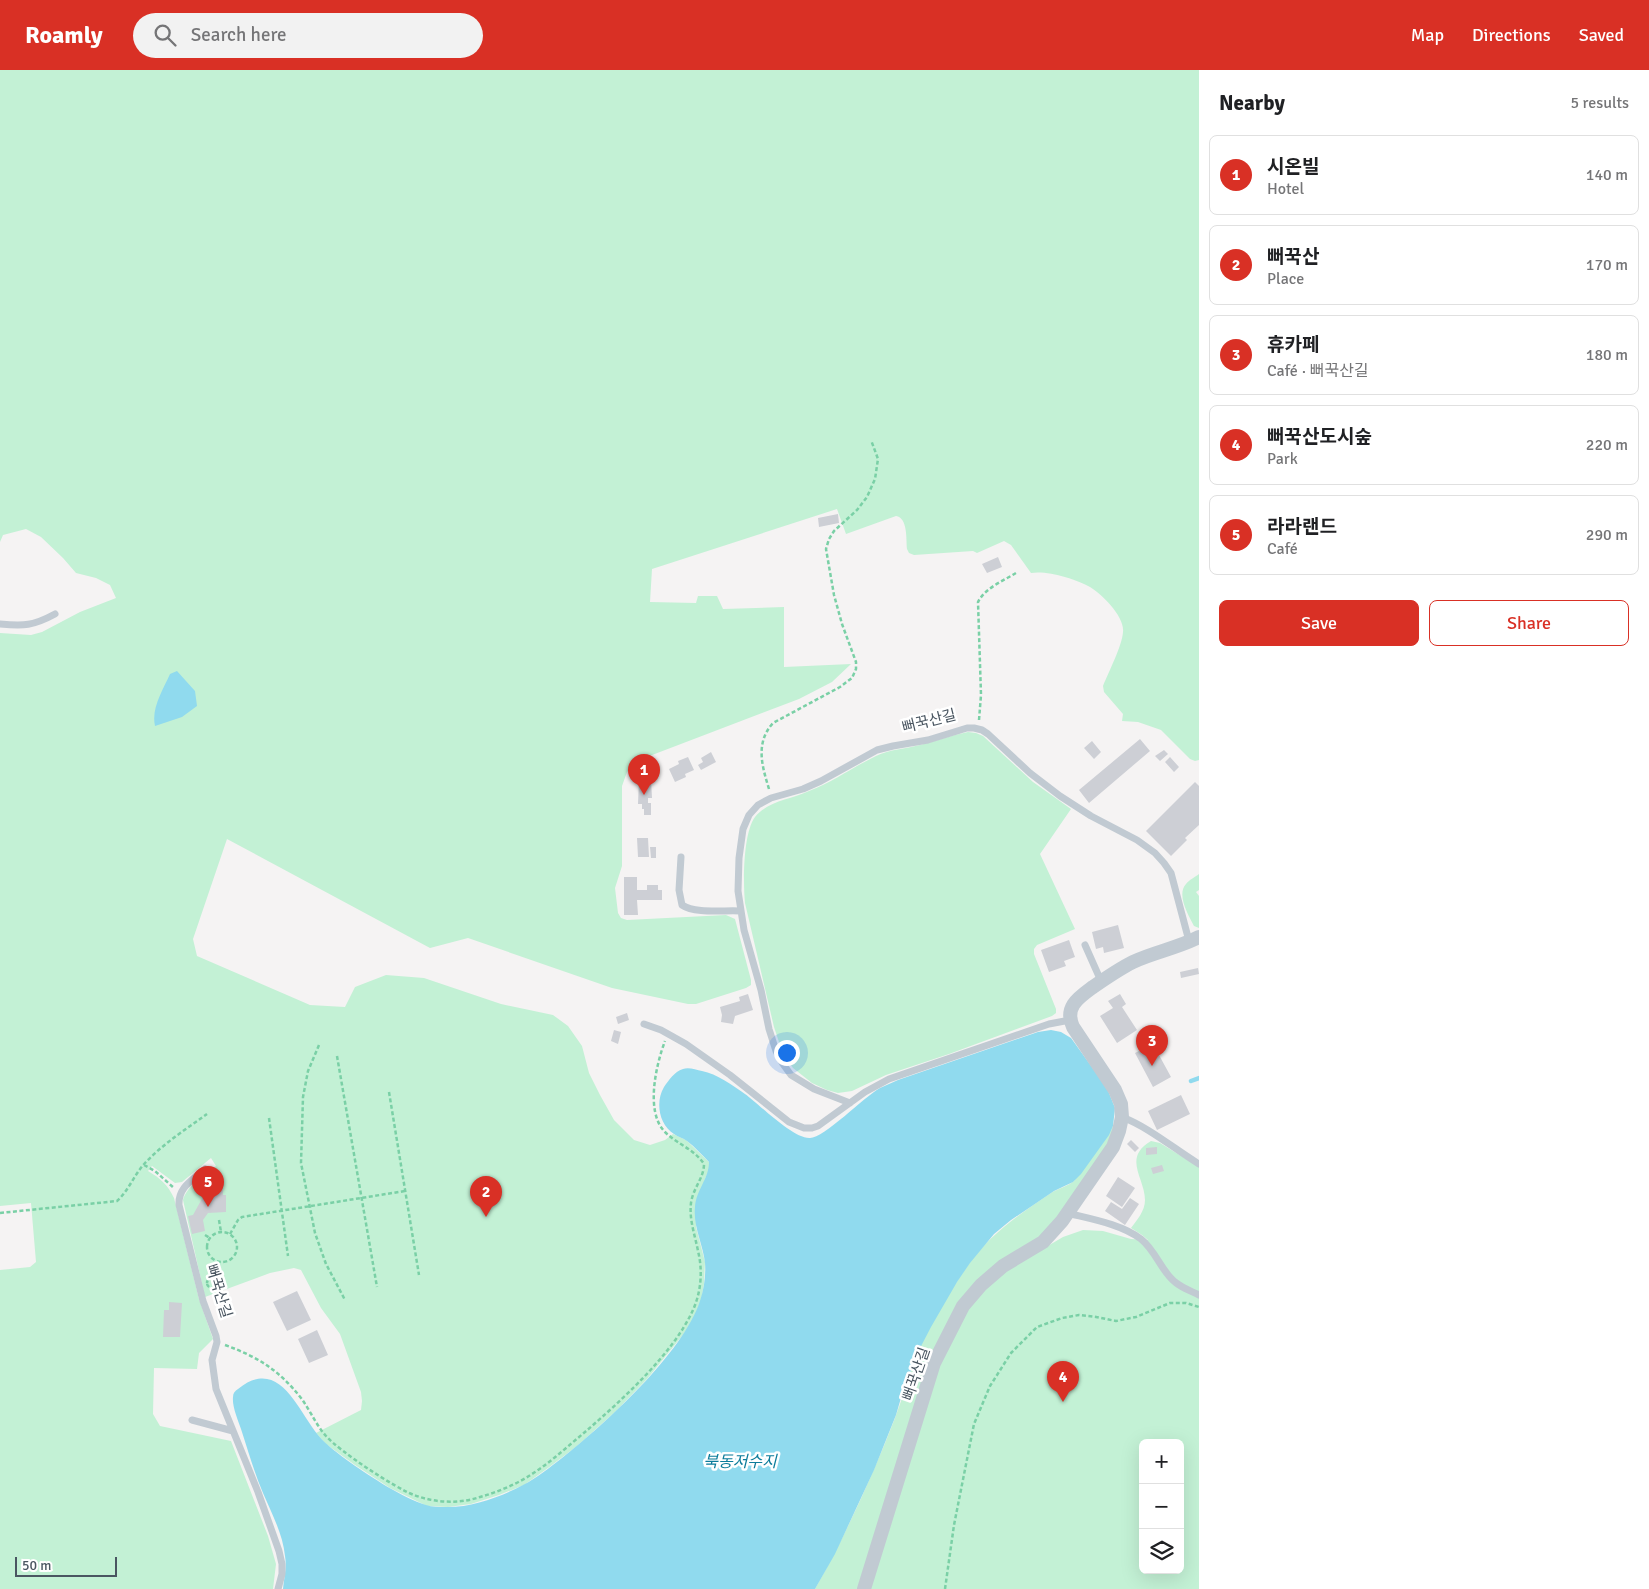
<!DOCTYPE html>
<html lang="en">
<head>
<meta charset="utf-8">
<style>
	:root { --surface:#fff; --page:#f2f2f2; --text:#202124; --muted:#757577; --line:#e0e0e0; --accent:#d93025 }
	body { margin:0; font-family:Signika,"Noto Sans KR",sans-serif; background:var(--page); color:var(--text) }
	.controls { position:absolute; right:15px; bottom:15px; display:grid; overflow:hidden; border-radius:8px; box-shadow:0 5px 20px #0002 }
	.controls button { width:45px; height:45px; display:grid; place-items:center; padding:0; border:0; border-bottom:1px solid var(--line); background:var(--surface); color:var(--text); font:25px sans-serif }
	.scale { position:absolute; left:15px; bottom:12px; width:102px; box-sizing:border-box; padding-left:5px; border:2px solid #4a5661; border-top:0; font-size:14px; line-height:18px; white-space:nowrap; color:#4a5661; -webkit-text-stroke:4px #fff; paint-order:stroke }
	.you { position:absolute; left:786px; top:982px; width:18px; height:18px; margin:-12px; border:4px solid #fff; border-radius:50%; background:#1a73e8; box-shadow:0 0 0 8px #1a73e833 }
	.badge { display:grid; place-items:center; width:32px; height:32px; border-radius:50%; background:var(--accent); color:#fff; font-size:16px; font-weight:700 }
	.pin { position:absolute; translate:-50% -41px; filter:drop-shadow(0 1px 2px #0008) }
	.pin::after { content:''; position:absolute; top:26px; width:18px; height:15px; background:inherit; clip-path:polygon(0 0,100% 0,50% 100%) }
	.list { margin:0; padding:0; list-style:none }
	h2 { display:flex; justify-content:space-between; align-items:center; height:65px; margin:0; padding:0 20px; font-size:21px }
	h2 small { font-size:16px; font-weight:400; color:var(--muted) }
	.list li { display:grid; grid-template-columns:32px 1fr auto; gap:15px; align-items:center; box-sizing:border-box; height:80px; margin:0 10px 10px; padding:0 10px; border:1px solid var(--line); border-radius:8px }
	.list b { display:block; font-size:19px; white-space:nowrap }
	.list p { margin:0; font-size:16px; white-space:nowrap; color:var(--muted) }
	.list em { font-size:16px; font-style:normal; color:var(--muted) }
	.actions { display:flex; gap:10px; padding:15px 20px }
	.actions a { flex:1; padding:11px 0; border:1px solid var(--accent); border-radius:8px; text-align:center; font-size:18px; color:var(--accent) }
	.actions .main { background:var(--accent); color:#fff }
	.icon { flex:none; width:28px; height:28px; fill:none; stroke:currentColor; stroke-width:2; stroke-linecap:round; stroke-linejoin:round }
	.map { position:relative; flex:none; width:1199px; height:1519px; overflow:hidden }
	header { display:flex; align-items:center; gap:30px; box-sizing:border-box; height:70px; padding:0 25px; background:var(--accent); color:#fff }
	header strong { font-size:24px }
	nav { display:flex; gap:28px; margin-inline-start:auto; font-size:18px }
	.search { width:350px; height:45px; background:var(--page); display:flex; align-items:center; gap:12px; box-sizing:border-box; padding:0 18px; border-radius:28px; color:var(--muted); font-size:19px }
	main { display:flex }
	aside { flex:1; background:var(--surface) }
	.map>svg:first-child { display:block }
	.green { fill:#c3f1d5; fill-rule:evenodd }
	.water { fill:#90daee }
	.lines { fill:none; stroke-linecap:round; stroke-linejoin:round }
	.stream { stroke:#90daee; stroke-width:4.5 }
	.building { fill:#cdcfd5 }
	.path { stroke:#7ad0a6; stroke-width:2.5; stroke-dasharray:4 2.5; stroke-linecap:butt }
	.lane { stroke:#c1cad2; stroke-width:7 }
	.street { stroke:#c1cad2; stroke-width:14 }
	.labels { text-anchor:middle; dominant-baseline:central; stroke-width:5; stroke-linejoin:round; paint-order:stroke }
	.street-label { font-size:15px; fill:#4a5661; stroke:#fff }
	.water-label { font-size:16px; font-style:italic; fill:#0c7c9b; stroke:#fff }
</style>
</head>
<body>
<header>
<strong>Roamly</strong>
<div class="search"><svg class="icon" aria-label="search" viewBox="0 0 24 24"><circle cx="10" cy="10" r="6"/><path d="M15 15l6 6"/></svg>Search here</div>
<nav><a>Map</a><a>Directions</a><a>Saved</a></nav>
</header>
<main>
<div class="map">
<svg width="1199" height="1519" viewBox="0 0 1199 1519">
	<rect width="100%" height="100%" fill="#f5f3f3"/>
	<path class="green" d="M 0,0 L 1199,0 L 1199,690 L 1195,691 L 1190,689 L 1161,660 L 1138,652 L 1122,651 L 1123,644 L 1104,622 L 1103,616 C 1109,601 1122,576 1123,562 C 1125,547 1102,524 1090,517 C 1077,509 1046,500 1031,503 L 1011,475 L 1004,471 L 977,483 L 973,481 L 914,485 L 909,483 L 907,479 C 906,469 908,448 896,446 L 846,464 L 837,439 L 652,499 L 650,532 L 696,533 L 698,526 L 717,526 L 723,539 L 784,537 L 784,597 L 851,594 L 832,612 L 799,629 L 639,690 L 627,702 L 622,716 L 622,796 L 615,818 L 618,843 L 621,848 L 627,850 L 726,845 L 735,849 L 751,910 L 751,915 L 746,918 L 696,934 L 688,934 L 612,918 L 468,868 L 430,878 L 227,769 L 193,869 L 197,886 L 310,935 L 345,937 L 355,917 L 386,905 L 424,908 L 501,934 L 553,945 L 568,956 L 582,976 L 589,1003 L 600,1025 L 614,1050 L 634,1070 L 650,1075 L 665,1070 L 673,1064 L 686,1070 L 709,1092 L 709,1100 L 705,1109 L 696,1157 L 705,1192 L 704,1214 L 701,1231 L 691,1255 L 647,1309 L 616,1341 L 577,1376 L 548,1398 L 524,1415 L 499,1425 L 471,1434 L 448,1437 L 427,1436 L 390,1418 L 355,1395 L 326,1374 L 316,1363 L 361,1340 L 362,1331 L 361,1322 L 340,1264 L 321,1238 L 301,1200 L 294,1198 L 270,1203 L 205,1227 L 183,1130 C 187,1115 205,1106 216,1096 L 211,1088 L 182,1112 L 175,1113 L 152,1096 L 148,1101 C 160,1108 168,1115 174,1128 L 199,1229 L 213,1269 L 199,1283 L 197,1299 L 154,1298 L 153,1344 L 160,1356 L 231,1371 L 268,1466 L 276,1494 L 273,1519 L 0,1519 L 0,1200 L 30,1197 L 36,1192 L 31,1133 L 0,1136 L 0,563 L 31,565 L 42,562 L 80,542 L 116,528 L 110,515 L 96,508 L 76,503 L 63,488 L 41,467 L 26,459 L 3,465 L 0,472 Z
		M 968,662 L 976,663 L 983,666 L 1033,712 L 1071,739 L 1040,784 L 1075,859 L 1037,875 L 1034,879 L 1034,884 L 1056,939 L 1056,943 L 1052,946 L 949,984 L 886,1005 L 852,1021 L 838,1023 L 827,1020 L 812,1013 L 793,998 L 787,989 L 781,978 L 774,957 L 745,833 C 743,813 743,763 755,747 C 769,730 790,730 809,721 C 833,712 853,697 876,686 C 890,679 905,679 920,675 C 936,671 952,665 968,662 Z
		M 1199,804 L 1199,820 L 1196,822 L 1199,826 L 1199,858 L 1194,856 C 1189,846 1176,825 1186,814 C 1189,810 1195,807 1199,804 Z
		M 1113,1056 L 1113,1069 L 1053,1155 L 961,1233 L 859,1519 L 815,1519 C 846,1464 872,1407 895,1348 C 903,1327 909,1304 917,1283 C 929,1254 950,1221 968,1195 C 990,1164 1020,1144 1051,1123 C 1057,1119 1068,1116 1074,1111 C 1078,1106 1081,1100 1085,1096 C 1095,1083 1106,1070 1113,1056 Z
		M 1151,1071 L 1160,1073 L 1199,1097 L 1199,1519 L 868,1519 L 939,1292 L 966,1239 L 985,1217 L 1009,1199 L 1063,1167 L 1083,1160 L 1103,1161 L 1131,1169 L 1148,1170 L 1142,1165 L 1131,1158 C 1137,1150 1145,1141 1145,1130 C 1145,1108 1122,1088 1151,1071 ZM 1143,1373 L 1180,1373 L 1180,1500 L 1143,1500 Z"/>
	<path class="water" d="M 177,601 L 195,621 L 197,636 L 182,647 L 155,656 C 151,638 163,620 170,604 Z
		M 1051,960 L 1061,962 L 1071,968 L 1107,1018 L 1115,1038 L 1113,1056 L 1109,1065 L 1081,1104 L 1073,1112 L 1054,1121 L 1011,1150 L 994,1164 L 970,1193 L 957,1212 L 931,1257 L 918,1282 L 903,1321 L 896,1345 L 874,1400 L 835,1484 L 815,1519 L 283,1519 C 284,1508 287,1497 285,1486 C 283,1464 271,1442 263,1423 C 254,1402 248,1380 241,1359 C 238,1350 232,1337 233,1327 C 233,1323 235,1321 238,1319 C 279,1286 297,1339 318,1365 C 327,1376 339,1384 351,1393 C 371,1407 403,1428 426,1435 C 432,1437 439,1437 445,1437 C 470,1438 501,1427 523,1415 C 537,1408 550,1397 562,1388 C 605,1354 683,1283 700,1231 C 704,1219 706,1206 705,1193 C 703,1174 693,1157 695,1137 C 696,1120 709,1109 709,1092 C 702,1085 695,1077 687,1071 C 683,1068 678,1067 674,1064 C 659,1055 655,1032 664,1017 C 669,1010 674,1002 683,999 C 689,997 696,1000 702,1001 C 717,1004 732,1015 745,1024 C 759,1034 793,1069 810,1068 C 824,1068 864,1027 880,1018 C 886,1015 892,1013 898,1010 L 1038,962 Z"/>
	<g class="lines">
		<path class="stream" d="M 1191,1011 L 1199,1008"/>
	</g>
	<path class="building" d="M 838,444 L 839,453 L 819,457 L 818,448 Z
		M 998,487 L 1002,497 L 987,503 L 982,494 Z
		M 1140,669 L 1150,681 L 1089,733 L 1079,720 Z
		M 1092,671 L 1101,682 L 1094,689 L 1084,678 Z
		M 1164,680 L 1168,684 L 1160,691 L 1155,686 Z
		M 711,682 L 716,692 L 701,700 L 698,695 L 703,692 L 701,688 Z
		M 688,687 L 694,700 L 685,704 L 686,707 L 675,712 L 669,699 L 679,694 L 678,691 Z
		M 1170,687 L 1179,697 L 1174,702 L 1165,692 Z
		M 639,709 L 651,710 L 652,728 L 648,728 L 648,733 L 651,733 L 651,745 L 644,745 L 644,739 L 642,739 L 642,734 L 638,734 Z
		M 1195,712 L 1199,716 L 1199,755 L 1185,768 L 1187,770 L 1171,786 L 1146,761 Z
		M 637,768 L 648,768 L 649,787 L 638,787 Z
		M 650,777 L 656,777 L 656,788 L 651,788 Z
		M 624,807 L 637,807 L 637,820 L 647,820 L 647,815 L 658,815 L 658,820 L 662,820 L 662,830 L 637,830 L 638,845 L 624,845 Z
		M 1118,855 L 1124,878 L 1104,883 L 1103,877 L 1096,879 L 1092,862 Z
		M 1069,870 L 1075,887 L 1064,891 L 1066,896 L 1049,902 L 1041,880 Z
		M 1198,898 L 1199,904 L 1181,908 L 1180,902 Z
		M 748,924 L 753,940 L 735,946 L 733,954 L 721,952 L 722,945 L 720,937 L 740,931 L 739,927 Z
		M 1120,924 L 1126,934 L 1122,937 L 1137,960 L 1117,973 L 1100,946 L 1113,938 L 1108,931 Z
		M 627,943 L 629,950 L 618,954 L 616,947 Z
		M 614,960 L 621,962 L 618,974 L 611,971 Z
		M 1153,974 L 1171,1007 L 1153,1017 L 1135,983 Z
		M 1181,1025 L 1190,1044 L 1157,1060 L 1148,1041 Z
		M 1131,1070 L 1139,1078 L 1135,1082 L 1127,1074 Z
		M 1157,1077 L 1157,1084 L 1146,1085 L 1146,1078 Z
		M 1162,1095 L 1164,1101 L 1153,1104 L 1151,1098 Z
		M 1118,1107 L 1135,1118 L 1122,1137 L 1106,1126 Z
		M 223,1117 L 223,1125 L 226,1125 L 226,1142 L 208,1143 L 203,1150 L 205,1161 L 192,1164 L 188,1146 L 193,1145 L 204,1125 L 208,1125 L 208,1118 Z
		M 1130,1128 L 1139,1134 L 1125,1155 L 1105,1141 L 1111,1132 L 1122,1139 Z
		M 297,1221 L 311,1250 L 287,1261 L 273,1232 Z
		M 169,1232 L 182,1233 L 180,1267 L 163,1267 L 164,1240 L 169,1240 Z
		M 317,1260 L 328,1285 L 309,1293 L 298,1269 Z"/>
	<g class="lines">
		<path class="path" d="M 979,650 L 981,625 L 978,532 C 985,518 1003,511 1016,503
			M 769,719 C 762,696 755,673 773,653 L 840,617 L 852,608 L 856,599 L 856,592 L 842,554 L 834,525 L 826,479 L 829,469 L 834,461 L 857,440 L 867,427 L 875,409 L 878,389 L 871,370
			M 319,975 L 308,1001 L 303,1027 L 301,1093 L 315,1163 L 326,1194 L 345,1230
			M 337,986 L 377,1217
			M 389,1022 L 419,1205
			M 269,1048 L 288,1186
			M 144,1095 L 155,1101 L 174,1118
			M 0,1143 L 117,1131 C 129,1120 134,1105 145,1093 C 163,1074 186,1059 207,1044
			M 219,1150 L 221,1162
			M207 1177a15 15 0 1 1 30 0a15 15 0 1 1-30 0Z
			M 230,1164 L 238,1150 L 242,1147 L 405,1121
			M 205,1165 L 210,1168
			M207 1213a5 5 0 1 1 10 0a5 5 0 1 1-10 0Z
			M 214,1208 L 218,1191
			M 225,1275 C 258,1287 279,1300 301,1328 C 310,1340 316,1355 326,1366 C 339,1381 395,1418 414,1425 C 435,1433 459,1434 480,1427 C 498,1422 517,1414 532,1404 C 551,1392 568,1376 585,1362 C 622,1330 673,1284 693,1240 C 701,1222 703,1201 698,1181 C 695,1165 689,1150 691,1133 C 693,1118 704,1108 704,1094 C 694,1079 677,1074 665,1062 C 645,1042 656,995 665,971
			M 945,1519 L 954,1455 L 974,1354 L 990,1316 L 1011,1283 L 1037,1257 L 1062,1248 L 1079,1245 L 1096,1247 L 1116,1251 L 1136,1247 L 1170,1233 L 1186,1233 L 1199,1237"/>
		<path class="lane" d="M 0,554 C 24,556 33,556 55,544
			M 681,787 L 679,820 L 682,835 C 695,844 724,840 740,841
			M 1085,875 L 1101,911
			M 644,954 L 661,960 L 686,974 L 730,1005 L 789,1052 L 804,1058 L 812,1058 L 818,1056 L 865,1022 L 889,1009 L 1049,954 L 1070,950
			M 850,1033 L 814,1019 L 791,1005 L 783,994 L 776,981 L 769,959 L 761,920 L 744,860 L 738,821 L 739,788 L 743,759 L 749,745 L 758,735 L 771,728 L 803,719 L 821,711 L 877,680 L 893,676 L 928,670 L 967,658 L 974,658 L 982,660 L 988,664 L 1030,703 L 1060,726 L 1091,746 L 1137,770 L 1155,783 L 1164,793 L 1171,803 L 1189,871
			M 1122,1047 C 1150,1058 1173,1078 1199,1094
			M 205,1099 C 193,1110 178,1117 179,1135 L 203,1231 L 216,1266 L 217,1272 L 212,1290 L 216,1319 L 258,1422 L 279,1481 L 282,1494 L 282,1504 L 278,1519
			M 1067,1143 C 1091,1149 1121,1154 1141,1169 C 1156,1181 1161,1201 1175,1212 C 1182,1218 1191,1221 1199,1225
			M 192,1350 L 233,1361"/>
		<path class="street" d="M 864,1519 L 934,1293 L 963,1236 L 981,1215 L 1003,1196 L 1043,1172 L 1062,1151 L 1113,1077 L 1119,1061 L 1122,1047 L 1121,1034 L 1115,1020 L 1073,957 C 1064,937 1078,928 1093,917 C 1106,908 1119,899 1133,892 C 1154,882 1178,878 1199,867"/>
	</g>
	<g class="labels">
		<g class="street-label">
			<text transform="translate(929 651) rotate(-14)">뻐꾹산길</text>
			<text transform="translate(219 1221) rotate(73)">뻐꾹산길</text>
			<text transform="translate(916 1304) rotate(-71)">뻐꾹산길</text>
		</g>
		<g class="water-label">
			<text x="740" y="1392">북동저수지</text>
		</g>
	</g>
</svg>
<div class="controls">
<button>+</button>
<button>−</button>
<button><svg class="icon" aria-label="layers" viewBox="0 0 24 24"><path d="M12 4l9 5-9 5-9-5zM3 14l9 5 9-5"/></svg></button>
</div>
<div class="scale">50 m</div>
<div class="you"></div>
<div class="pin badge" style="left:644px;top:725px">1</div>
<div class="pin badge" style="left:486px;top:1147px">2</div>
<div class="pin badge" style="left:1152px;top:996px">3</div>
<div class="pin badge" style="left:1063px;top:1332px">4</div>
<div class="pin badge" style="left:208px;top:1137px">5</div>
</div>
<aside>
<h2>Nearby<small>5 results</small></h2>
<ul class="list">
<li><span class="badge">1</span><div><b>시온빌</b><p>Hotel</p></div><em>140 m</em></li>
<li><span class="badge">2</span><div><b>뻐꾹산</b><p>Place</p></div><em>170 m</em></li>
<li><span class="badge">3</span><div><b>휴카페</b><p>Café · 뻐꾹산길</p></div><em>180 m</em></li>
<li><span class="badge">4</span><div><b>뻐꾹산도시숲</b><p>Park</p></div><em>220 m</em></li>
<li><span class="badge">5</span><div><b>라라랜드</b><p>Café</p></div><em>290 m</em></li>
</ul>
<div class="actions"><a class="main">Save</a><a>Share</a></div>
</aside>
</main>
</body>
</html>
